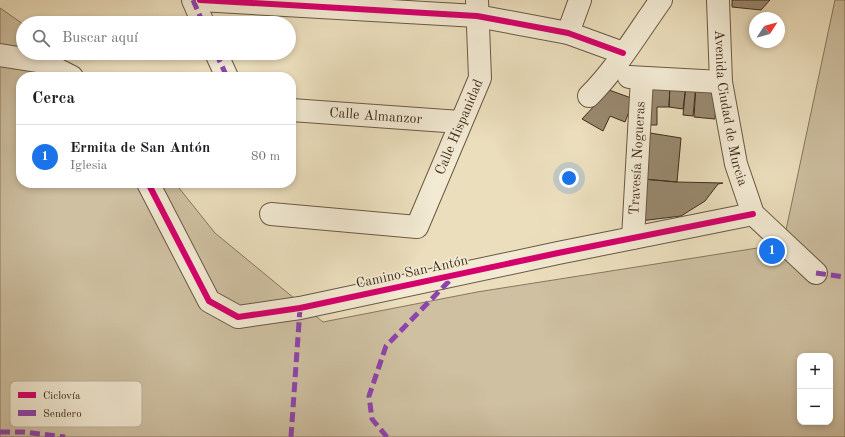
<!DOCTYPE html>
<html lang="es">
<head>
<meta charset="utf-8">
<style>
	:root { --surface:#fff; --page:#f6f6f6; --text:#202124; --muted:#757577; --line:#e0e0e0; --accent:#1a73e8 }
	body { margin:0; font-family:"Old Standard TT",serif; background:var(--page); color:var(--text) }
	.controls { position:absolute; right:12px; bottom:12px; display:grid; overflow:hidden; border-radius:8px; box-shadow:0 2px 6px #0003 }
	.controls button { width:36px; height:36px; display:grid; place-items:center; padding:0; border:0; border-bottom:1px solid var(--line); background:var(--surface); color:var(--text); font:20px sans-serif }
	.compass { position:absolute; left:749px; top:12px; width:36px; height:36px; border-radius:50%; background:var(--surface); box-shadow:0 2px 6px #0003; rotate:54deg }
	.you { position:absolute; left:569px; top:178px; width:14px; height:14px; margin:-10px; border:3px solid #fff; border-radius:50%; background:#1a73e8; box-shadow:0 0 0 6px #1a73e833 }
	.badge { display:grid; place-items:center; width:26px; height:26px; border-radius:50%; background:var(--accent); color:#fff; font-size:13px; font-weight:700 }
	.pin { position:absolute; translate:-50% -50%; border:2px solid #fff; box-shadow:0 1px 4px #0006 }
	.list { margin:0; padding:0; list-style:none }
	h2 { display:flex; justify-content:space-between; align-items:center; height:52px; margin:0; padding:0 16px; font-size:17px }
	h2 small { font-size:13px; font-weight:400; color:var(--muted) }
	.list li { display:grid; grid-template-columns:26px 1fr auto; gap:12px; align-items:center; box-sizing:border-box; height:64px; padding:0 16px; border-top:1px solid var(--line) }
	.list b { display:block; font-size:15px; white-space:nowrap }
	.list p { margin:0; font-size:13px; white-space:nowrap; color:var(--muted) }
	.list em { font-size:13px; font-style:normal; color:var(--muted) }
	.icon { flex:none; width:22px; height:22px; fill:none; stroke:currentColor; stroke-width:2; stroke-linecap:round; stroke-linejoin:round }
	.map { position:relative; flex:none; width:845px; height:437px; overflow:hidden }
	.search { position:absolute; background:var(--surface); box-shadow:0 2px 6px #0003; left:16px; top:16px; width:280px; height:44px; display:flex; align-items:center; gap:10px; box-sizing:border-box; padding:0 14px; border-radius:22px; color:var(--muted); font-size:15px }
	.panel { position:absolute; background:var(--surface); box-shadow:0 2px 6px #0003; left:16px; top:72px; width:280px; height:116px; border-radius:16px }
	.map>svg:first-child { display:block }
	.green { fill:#cec0a1; stroke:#87765e; fill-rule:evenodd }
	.building { fill:#99896f; stroke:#402c1c }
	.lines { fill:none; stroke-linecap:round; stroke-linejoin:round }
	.minor-casing { stroke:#6b5844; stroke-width:24 }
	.minor { stroke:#f2ead3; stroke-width:22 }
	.quiet { stroke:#8e44ad; stroke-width:5; stroke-dasharray:10 5; stroke-linecap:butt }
	.cycleway-casing { stroke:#f2ead3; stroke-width:8 }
	.cycleway { stroke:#d6006c; stroke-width:6 }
	.labels { text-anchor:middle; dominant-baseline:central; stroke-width:3.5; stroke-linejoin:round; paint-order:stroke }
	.street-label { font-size:14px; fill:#402c1c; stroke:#f2ead3 }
	.key { fill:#f2ead3; stroke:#bdb19c; stroke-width:1 }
	.key-label { font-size:11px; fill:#402c1c }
</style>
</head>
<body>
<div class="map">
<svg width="845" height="437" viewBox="0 0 845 437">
	<rect width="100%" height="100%" fill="#ebdebc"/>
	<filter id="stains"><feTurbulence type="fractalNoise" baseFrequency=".005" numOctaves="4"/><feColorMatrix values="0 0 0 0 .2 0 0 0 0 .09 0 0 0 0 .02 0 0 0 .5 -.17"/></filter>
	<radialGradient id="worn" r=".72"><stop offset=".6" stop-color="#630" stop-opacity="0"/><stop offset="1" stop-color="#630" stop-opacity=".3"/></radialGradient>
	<path class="green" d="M 835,0 L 845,0 L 845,437 L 0,437 L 0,8 L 23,24 L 23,53 L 54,53 L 79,77 L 21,77 L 21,183 L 175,183 L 215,233 L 323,322 L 477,292 L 783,244 ZM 800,356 L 830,356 L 830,422 L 800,422 Z"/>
	<path class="building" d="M 732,0 L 770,0 L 761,10 L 732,7 Z
		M 649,83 L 670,84 L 669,107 L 657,107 L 657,125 L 647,125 Z
		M 670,84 L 686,85 L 683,109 L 669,107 Z
		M 686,85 L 696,85 L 693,116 L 683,115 Z
		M 696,85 L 717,87 L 715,119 L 694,117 Z
		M 609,90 L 634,99 L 625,122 L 610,116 L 603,131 L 582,119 Z
		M 644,132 L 681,138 L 677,182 L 643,179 Z
		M 643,179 L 677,182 L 723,183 L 718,184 L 705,201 L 681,216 L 640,221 Z
		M 768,240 L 788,252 L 781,263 L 761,251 Z"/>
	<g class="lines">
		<defs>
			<g id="minor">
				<path d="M 193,0 L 203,23"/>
				<path d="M 200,0 L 477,16 L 568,33 L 623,53"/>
				<path id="s1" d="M 718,0 L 721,82 L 736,164 L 753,214 L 816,273"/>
				<path d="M 568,33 L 580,0"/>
				<path d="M 216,53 L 227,77"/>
				<path d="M 0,55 L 43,62 L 72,77"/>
				<path d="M 629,77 L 721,82"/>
				<path d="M 589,96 C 617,68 638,32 661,0"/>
				<path id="s2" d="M 291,110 L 460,122"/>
				<path d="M 148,183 L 209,301 L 238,317 L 300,308 L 558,253 L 753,214"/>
				<path id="s3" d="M 271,214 L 417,227 L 480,78 L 477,0"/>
				<path id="s4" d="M 633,238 L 642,78"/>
			</g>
		</defs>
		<use href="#minor" class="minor-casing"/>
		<use href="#minor" class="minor"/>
		<path class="quiet" d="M 193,0 L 203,23
			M 216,53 L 227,77
			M 816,273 L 845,277
			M 0,432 L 23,432 L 65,437
			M 291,437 L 300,308
			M 387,437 L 372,419 L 369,396 L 386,346 L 454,276"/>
		<defs>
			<path id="cycleway" d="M 200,0 L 477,16 L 568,33 L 623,53
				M 148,183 L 209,301 L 238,317 L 300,308 L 558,253 L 753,214"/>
		</defs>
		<use href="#cycleway" class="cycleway-casing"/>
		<use href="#cycleway" class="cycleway"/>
	</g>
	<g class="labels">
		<g class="street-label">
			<text stroke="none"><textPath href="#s1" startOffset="109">Avenida Ciudad de Murcia</textPath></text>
			<text stroke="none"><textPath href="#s2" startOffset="85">Calle Almanzor</textPath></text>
			<text stroke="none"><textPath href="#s3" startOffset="255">Calle Hispanidad</textPath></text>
			<text stroke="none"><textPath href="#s4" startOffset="80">Travesía Nogueras</textPath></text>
			<text transform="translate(412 272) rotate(-12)">Camino San Antón</text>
		</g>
	</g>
	<rect x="10" y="381" width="132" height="46" rx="6" class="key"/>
	<rect x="18" y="392" width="18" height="6" fill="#d6006c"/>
	<rect x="18" y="410" width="18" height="6" fill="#8e44ad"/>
	<g class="key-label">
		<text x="43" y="399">Ciclovía</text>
		<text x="43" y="417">Sendero</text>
	</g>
	<rect width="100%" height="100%" filter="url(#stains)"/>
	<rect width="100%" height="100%" fill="url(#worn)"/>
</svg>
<div class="controls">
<button>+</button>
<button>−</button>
</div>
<svg class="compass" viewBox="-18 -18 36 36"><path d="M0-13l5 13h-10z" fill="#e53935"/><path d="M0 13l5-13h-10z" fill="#757577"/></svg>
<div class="you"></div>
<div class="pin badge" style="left:772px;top:251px">1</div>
<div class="search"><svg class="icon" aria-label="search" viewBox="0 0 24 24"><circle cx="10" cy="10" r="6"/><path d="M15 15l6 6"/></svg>Buscar aquí</div>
<section class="panel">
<h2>Cerca<small></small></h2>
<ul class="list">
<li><span class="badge">1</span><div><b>Ermita de San Antón</b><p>Iglesia</p></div><em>80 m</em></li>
</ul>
</section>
</div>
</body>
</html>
